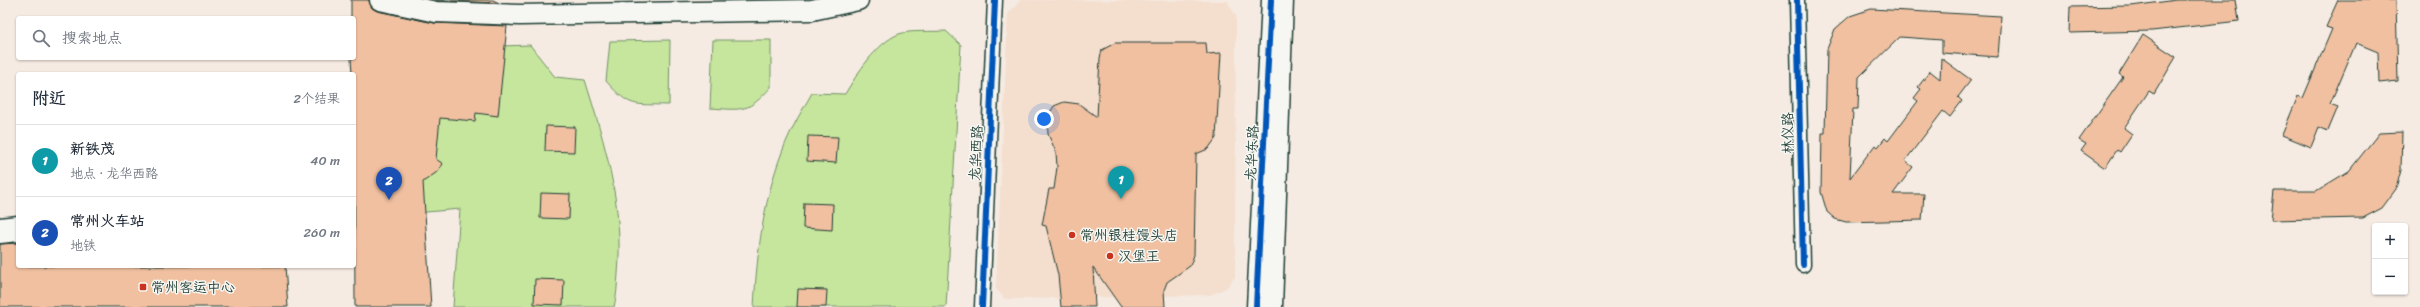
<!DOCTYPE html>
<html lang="zh">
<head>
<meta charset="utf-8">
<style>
	:root { --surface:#fff; --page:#f6f6f7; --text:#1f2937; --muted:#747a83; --line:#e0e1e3; --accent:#c8321e }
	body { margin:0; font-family:Sriracha,"LXGW WenKai TC",sans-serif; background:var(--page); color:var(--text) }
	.controls { position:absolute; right:12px; bottom:12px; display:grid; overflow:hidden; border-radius:4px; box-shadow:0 1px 3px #0004 }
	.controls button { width:36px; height:36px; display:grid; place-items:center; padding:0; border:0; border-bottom:1px solid var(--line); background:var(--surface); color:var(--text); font:20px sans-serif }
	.you { position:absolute; left:1044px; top:119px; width:14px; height:14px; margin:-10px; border:3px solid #fff; border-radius:50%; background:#1a73e8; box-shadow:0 0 0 6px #1a73e833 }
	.badge { display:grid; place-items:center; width:26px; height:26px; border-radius:50%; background:var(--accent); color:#fff; font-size:13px; font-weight:700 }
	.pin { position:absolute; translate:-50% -33px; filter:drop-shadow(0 1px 2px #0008) }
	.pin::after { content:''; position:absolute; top:21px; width:14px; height:12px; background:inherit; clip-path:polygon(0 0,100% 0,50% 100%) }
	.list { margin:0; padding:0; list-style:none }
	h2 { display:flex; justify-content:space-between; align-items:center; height:52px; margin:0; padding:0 16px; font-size:17px }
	h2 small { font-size:13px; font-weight:400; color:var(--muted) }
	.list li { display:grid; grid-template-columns:26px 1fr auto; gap:12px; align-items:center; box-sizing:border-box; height:72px; padding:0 16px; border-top:1px solid var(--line) }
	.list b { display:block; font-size:15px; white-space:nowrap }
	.list p { margin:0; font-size:13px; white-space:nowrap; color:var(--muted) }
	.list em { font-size:13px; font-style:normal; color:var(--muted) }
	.icon { flex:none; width:22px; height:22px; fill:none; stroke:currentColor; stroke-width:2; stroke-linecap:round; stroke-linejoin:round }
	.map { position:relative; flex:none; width:2420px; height:307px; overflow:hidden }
	.search { position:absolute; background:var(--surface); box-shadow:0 1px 3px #0004; left:16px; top:16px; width:340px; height:44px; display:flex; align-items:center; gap:10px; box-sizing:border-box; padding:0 14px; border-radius:4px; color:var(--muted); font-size:15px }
	.panel { position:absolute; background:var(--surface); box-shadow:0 1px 3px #0004; left:16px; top:72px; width:340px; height:196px; border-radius:4px }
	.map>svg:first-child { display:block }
	.built { fill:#f4dece }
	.green { fill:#c6e59d; stroke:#729168 }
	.building { fill:#f0c0a1; stroke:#1f3d34 }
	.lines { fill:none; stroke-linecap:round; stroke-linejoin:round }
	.minor-casing { stroke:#1f3d34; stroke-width:17 }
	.tertiary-casing { stroke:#1f3d34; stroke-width:21 }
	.secondary-casing { stroke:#1f3d34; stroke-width:23 }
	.minor { stroke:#f6f6f2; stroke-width:14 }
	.tertiary { stroke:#f6f6f2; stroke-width:18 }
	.secondary { stroke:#f6f6f2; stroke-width:20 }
	.cycleway-casing { stroke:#f6f6f2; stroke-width:8 }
	.cycleway { stroke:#0057b8; stroke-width:6 }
	.poi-dot { fill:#c8321e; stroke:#f6f6f2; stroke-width:1.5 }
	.labels { text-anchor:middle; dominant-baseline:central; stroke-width:3; stroke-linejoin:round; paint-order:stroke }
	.street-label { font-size:14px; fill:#1f3d34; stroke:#f6f6f2 }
	.poi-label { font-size:14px; fill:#1f3d34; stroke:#f6f6f2; text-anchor:start }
</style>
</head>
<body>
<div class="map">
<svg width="2420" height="307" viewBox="0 0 2420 307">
	<rect width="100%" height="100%" fill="#f5ebe2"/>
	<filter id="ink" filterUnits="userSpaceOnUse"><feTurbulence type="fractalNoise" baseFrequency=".025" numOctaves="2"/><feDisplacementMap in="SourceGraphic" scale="8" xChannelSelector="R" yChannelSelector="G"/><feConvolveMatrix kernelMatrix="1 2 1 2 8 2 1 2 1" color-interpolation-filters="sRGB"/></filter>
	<g filter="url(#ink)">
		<path class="built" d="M 1021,0 L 1227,1 L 1236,16 L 1235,277 L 1226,288 L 1210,295 L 1005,299 L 996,289 L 1008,14 Z"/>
		<path class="green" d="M 946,31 L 961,45 L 946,307 L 754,307 C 757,250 764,195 786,142 C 793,125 803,109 812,93 L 845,94 C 857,74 876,43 899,34 C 909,30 934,32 946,31 Z
			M 670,40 L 669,105 C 633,104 631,109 606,81 L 610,41 Z
			M 713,40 L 771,40 L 771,87 C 748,113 743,110 710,108 Z
			M 530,45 L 555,77 L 585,80 C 605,144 624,206 618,274 C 617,285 617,296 614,307 L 453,307 L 460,209 L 404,214 L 389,50 Z"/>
		<path class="building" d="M 351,0 L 369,0 L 372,8 L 377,11 L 434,23 L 507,26 L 498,116 L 476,113 L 475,121 L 440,118 L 436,159 L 443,164 L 437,172 L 423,182 L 431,307 L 355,307 L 354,74 L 352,74 L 351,58 L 354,58 L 354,18 L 351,18 Z
			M 435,0 L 493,0 L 499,3 L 437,1 Z
			M 2177,0 L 2236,0 L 2239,21 L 2152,31 L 2069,33 L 2070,7 L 2131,6 Z
			M 2338,0 L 2396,0 L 2398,81 L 2379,83 L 2378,52 L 2356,43 L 2330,104 L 2338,107 L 2328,131 L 2319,127 L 2311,147 L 2282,135 L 2298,96 L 2303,98 L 2332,29 L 2326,27 Z
			M 1871,9 L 2001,16 L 1998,57 L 1942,53 L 1942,40 L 1900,37 L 1859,77 L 1858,109 L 1853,109 L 1850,178 L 1875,145 L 1878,147 L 1885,138 L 1888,141 L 1918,101 L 1914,98 L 1921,89 L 1918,87 L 1930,71 L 1940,79 L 1941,58 L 1971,80 L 1958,97 L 1962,101 L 1950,117 L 1943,111 L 1905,161 L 1913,167 L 1893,194 L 1924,194 L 1922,220 L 1846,222 L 1835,219 L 1827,212 L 1821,192 L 1822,133 L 1825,133 L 1827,49 L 1835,29 L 1850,16 Z
			M 2143,35 L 2176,57 L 2154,94 L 2149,91 L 2124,128 L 2132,134 L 2120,152 L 2117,150 L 2105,168 L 2081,151 L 2086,144 L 2079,140 L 2123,77 L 2119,74 Z
			M 1115,43 L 1206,43 L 1207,54 L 1221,53 L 1216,138 L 1208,149 L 1196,154 L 1194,255 L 1190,266 L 1167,282 L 1164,290 L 1165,307 L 1121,307 L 1093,267 L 1095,307 L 1061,307 L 1058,275 L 1046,226 L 1042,225 L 1049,189 L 1054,189 L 1057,167 L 1056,152 L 1048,134 L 1047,117 L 1054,106 L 1064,102 L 1079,104 L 1097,117 L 1100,58 L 1102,50 Z
			M 546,126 L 575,127 L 574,152 L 545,151 Z
			M 2402,132 L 2401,170 L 2396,189 L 2382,208 L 2363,218 L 2271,220 L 2274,191 L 2316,191 L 2349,171 L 2379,133 Z
			M 808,136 L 838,137 L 836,163 L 807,161 Z
			M 541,193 L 570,194 L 569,219 L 540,218 Z
			M 804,203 L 833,204 L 832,230 L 803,228 Z
			M 18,243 L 18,266 L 285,266 L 288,307 L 0,307 L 0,244 Z
			M 535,279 L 564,280 L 563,305 L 534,304 Z
			M 798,289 L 827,290 L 826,307 L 797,307 Z"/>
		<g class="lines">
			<defs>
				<path id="minor" d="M 1797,0 L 1803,265
					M 0,225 L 18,223
					M 0,236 L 18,234
					M 982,307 L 995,0"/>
				<path id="tertiary" d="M 1256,307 L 1271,0
					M 1273,307 L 1284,0"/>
				<path id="secondary" d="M 380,0 L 436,12 L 520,15 L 812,10 L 858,0"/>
			</defs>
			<use href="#minor" class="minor-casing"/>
			<use href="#tertiary" class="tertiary-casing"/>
			<use href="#secondary" class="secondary-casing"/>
			<use href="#minor" class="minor"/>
			<use href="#tertiary" class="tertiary"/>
			<use href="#secondary" class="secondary"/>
			<defs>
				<path id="cycleway" d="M 1797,0 L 1803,265
					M 982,307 L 995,0
					M 1256,307 L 1271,0"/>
			</defs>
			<use href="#cycleway" class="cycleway-casing"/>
			<use href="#cycleway" class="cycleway"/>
		</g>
	</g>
	<g class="poi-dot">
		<circle cx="1072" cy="235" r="4"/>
		<circle cx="1110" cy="256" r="4"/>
		<rect x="139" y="283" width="8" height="8" rx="2"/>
	</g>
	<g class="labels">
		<g class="street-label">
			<text transform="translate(1788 133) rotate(-91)">林仪路</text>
			<text transform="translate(976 153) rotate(-87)">龙华西路</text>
			<text transform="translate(1252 153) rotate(-87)">龙华东路</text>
		</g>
		<g class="poi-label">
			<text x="1080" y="235">常州银桂馒头店</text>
			<text x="1118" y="256">汉堡王</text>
			<text x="151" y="287">常州客运中心</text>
		</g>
	</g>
</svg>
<div class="controls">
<button>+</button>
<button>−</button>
</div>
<div class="you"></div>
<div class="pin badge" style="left:1121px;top:199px;background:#0f9aa8">1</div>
<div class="pin badge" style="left:389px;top:200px;background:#1a4fb4">2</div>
<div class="search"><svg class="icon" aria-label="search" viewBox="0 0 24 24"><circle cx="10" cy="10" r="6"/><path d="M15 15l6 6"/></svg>搜索地点</div>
<section class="panel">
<h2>附近<small>2个结果</small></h2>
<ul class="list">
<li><span class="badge" style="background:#0f9aa8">1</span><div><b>新铁茂</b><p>地点 · 龙华西路</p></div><em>40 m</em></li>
<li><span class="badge" style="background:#1a4fb4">2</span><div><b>常州火车站</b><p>地铁</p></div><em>260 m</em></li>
</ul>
</section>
</div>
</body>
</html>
